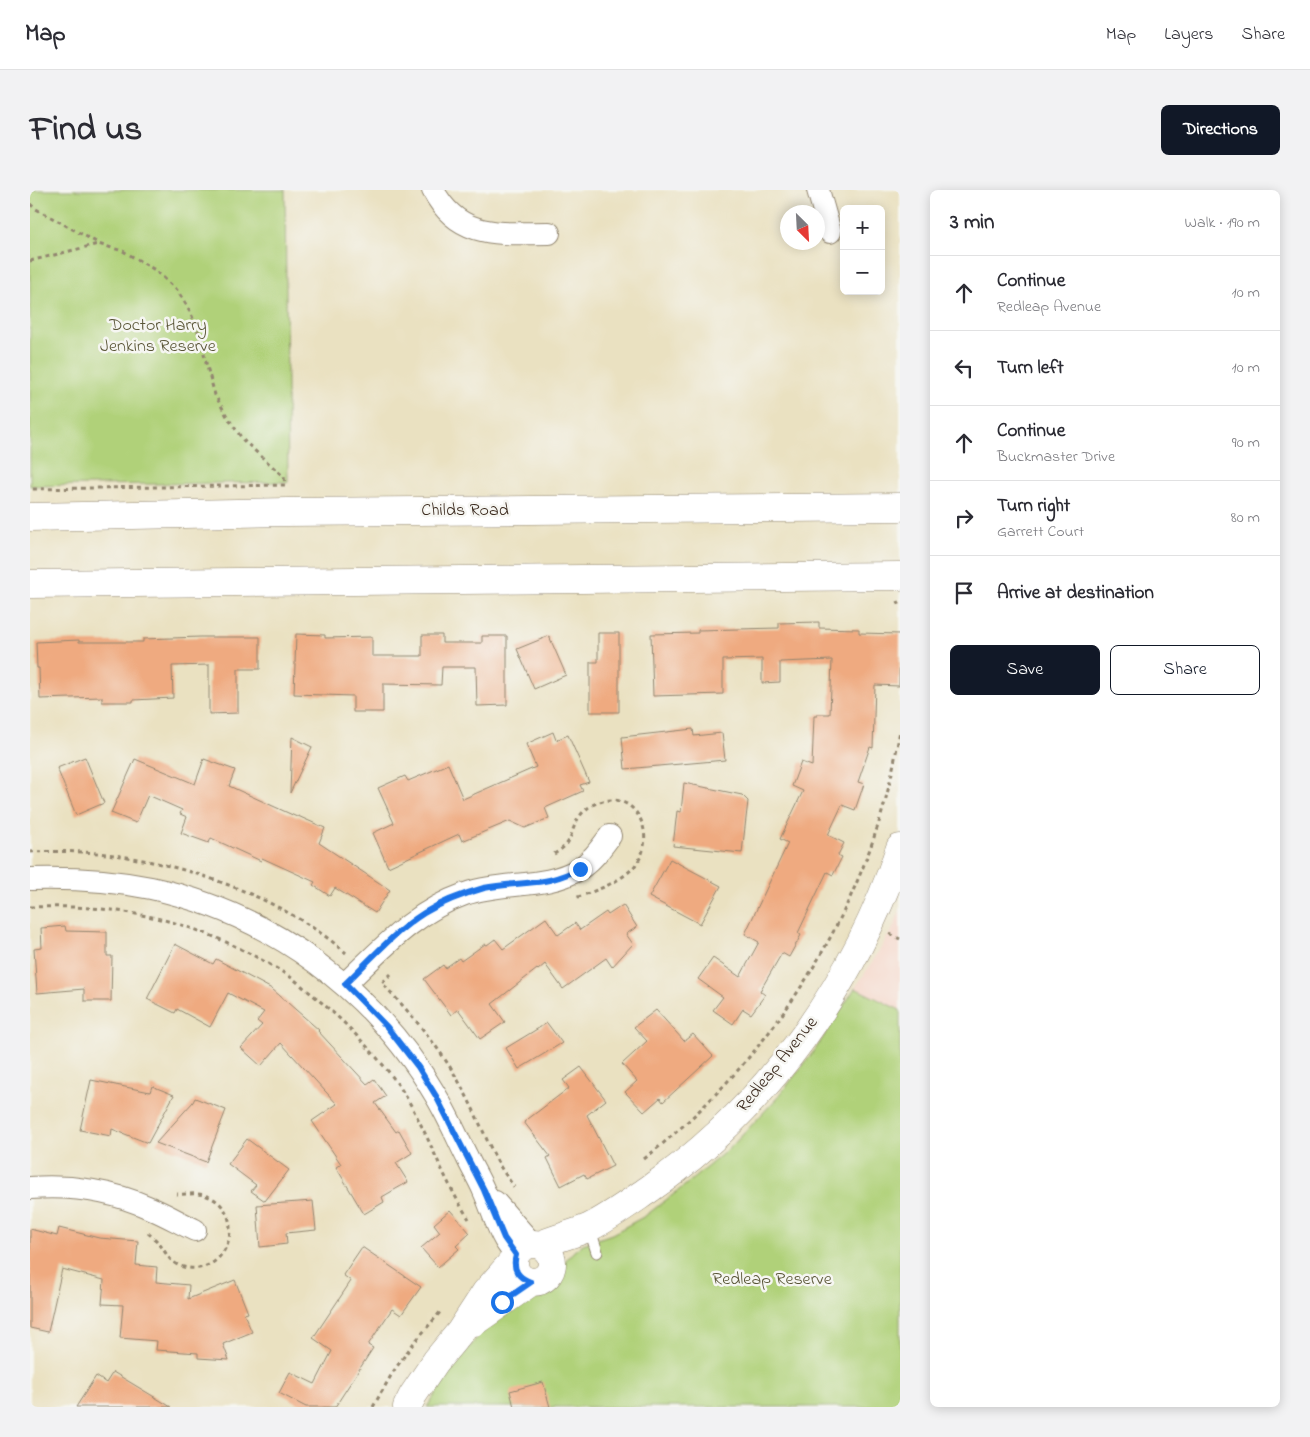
<!DOCTYPE html>
<html lang="en">
<head>
<meta charset="utf-8">
<style>
	:root { --surface:#fff; --page:#f2f2f3; --text:#2b2b33; --muted:#7c7c81; --line:#e1e1e2; --accent:#111827 }
	body { margin:0; font-family:"Indie Flower",sans-serif; background:var(--page); color:var(--text) }
	.controls { position:absolute; right:15px; top:15px; display:grid; overflow:hidden; border-radius:8px; box-shadow:0 2px 12px #0003 }
	.controls button { width:45px; height:45px; display:grid; place-items:center; padding:0; border:0; border-bottom:1px solid var(--line); background:var(--surface); color:var(--text); font:25px sans-serif }
	.compass { position:absolute; left:750px; top:15px; width:45px; height:45px; border-radius:50%; background:var(--surface); box-shadow:0 2px 12px #0003; rotate:156deg }
	.stop { position:absolute; width:15px; height:15px; margin:-11px; border:4px solid #1a73e8; border-radius:50%; background:#fff }
	.stop.end { background:#1a73e8; border-color:#fff; box-shadow:0 1px 5px #0008 }
	.list { margin:0; padding:0; list-style:none }
	h2 { display:flex; justify-content:space-between; align-items:center; height:65px; margin:0; padding:0 20px; font-size:21px }
	h2 small { font-size:16px; font-weight:400; color:var(--muted) }
	.list li { display:grid; grid-template-columns:32px 1fr auto; gap:15px; align-items:center; box-sizing:border-box; height:75px; padding:0 20px; border-top:1px solid var(--line) }
	.list b { display:block; font-size:19px; white-space:nowrap }
	.list p { margin:0; font-size:16px; white-space:nowrap; color:var(--muted) }
	.list em { font-size:16px; font-style:normal; color:var(--muted) }
	.actions { display:flex; gap:10px; padding:15px 20px }
	.actions a { flex:1; padding:11px 0; border:1px solid var(--accent); border-radius:8px; text-align:center; font-size:18px; color:var(--accent) }
	.actions .main { background:var(--accent); color:#fff }
	.icon { flex:none; width:28px; height:28px; fill:none; stroke:currentColor; stroke-width:2; stroke-linecap:round; stroke-linejoin:round }
	.map { position:relative; flex:none; width:870px; height:1217px; overflow:hidden; border-radius:8px }
	header { display:flex; align-items:center; gap:30px; box-sizing:border-box; height:70px; padding:0 25px; background:var(--surface); border-bottom:1px solid var(--line) }
	header strong { font-size:24px }
	nav { display:flex; gap:28px; margin-inline-start:auto; font-size:18px }
	.intro { display:flex; align-items:center; justify-content:space-between; box-sizing:border-box; height:120px; padding:0 30px }
	h1 { margin:0; font-size:35px }
	.button { padding:12px 22px; border-radius:8px; background:var(--accent); color:#fff; font-size:18px; font-weight:700 }
	main { display:flex; gap:30px; padding:0 30px }
	aside { flex:1; background:var(--surface); border-radius:8px; box-shadow:0 2px 12px #0003 }
	.map>svg:first-child { display:block }
	.built { fill:#f6d2c3 }
	.green { fill:#b0d179; stroke:#767e4c }
	.building { fill:#efaa80 }
	.lines { fill:none; stroke-linecap:round; stroke-linejoin:round }
	.service-casing { stroke:#928670; stroke-width:13 }
	.minor-casing { stroke:#928670; stroke-width:24 }
	.tertiary-casing { stroke:#928670; stroke-width:29 }
	.primary-casing { stroke:#928670; stroke-width:29 }
	.path { stroke:#928670; stroke-width:3; stroke-dasharray:4 4; stroke-linecap:butt }
	.service { stroke:#fff; stroke-width:11 }
	.minor { stroke:#fff; stroke-width:22 }
	.tertiary { stroke:#fff; stroke-width:28 }
	.primary { stroke:#fff; stroke-width:28 }
	.route { stroke:#1a73e8; stroke-width:6 }
	.labels { text-anchor:middle; dominant-baseline:central; stroke-width:5; stroke-linejoin:round; paint-order:stroke }
	.park-label { font-size:18px; fill:#585435; stroke:#f6f6f2 }
	.street-label { font-size:18px; fill:#3b2a1e; stroke:#f6f6f2 }
</style>
</head>
<body>
<header>
<strong>Map</strong>
<nav><a>Map</a><a>Layers</a><a>Share</a></nav>
</header>
<div class="intro"><h1>Find us</h1><a class="button">Directions</a></div>
<main>
<div class="map">
<svg width="870" height="1217" viewBox="0 0 870 1217">
	<rect width="100%" height="100%" fill="#f6f6f2"/>
	<filter id="ink" filterUnits="userSpaceOnUse"><feTurbulence type="fractalNoise" baseFrequency=".02" numOctaves="2"/><feDisplacementMap in="SourceGraphic" scale="10" xChannelSelector="R" yChannelSelector="G"/><feConvolveMatrix kernelMatrix="1 2 1 2 8 2 1 2 1" color-interpolation-filters="sRGB"/></filter>
	<filter id="wash" filterUnits="userSpaceOnUse"><feTurbulence type="fractalNoise" baseFrequency=".0096" numOctaves="4" result="noise"/><feDisplacementMap in="SourceGraphic" scale="20" xChannelSelector="R" yChannelSelector="G"/><feGaussianBlur stdDeviation="1.12" result="paint"/><feColorMatrix in="noise" values="0 0 0 0 0 0 0 0 0 0 0 0 0 0 0 0 0 1.4 0 .05"/><feComposite in="paint" operator="in"/></filter>
	<g filter="url(#wash)">
		<rect width="100%" height="100%" fill="#eae1c1"/>
		<path class="built" d="M 870,720 L 870,820 L 825,798 L 843,771 L 864,736 Z"/>
		<path class="green" d="M 0,0 L 255,0 L 258,292 L 0,296 Z
			M 825,798 L 870,820 L 870,1217 L 397,1217 L 422,1179 L 445,1150 L 467,1128 L 493,1111 L 508,1105 L 519,1099 L 527,1090 L 536,1070 L 544,1061 L 553,1054 L 582,1044 L 615,1026 L 653,997 L 702,956 L 748,907 L 785,860 Z"/>
		<g id="blocks">
			<path class="building" d="M 789,432 L 789,438 L 829,439 L 829,443 L 870,444 L 869,496 L 845,495 L 843,558 L 840,557 L 828,592 L 834,594 L 825,620 L 812,615 L 798,645 L 814,653 L 808,665 L 812,667 L 803,685 L 797,682 L 768,743 L 771,745 L 759,767 L 752,763 L 730,801 L 735,805 L 721,824 L 713,819 L 703,834 L 683,820 L 693,807 L 668,789 L 683,768 L 710,787 L 729,752 L 715,744 L 758,653 L 750,649 L 773,601 L 762,596 L 771,572 L 782,576 L 784,526 L 787,526 L 787,524 L 800,524 L 802,470 L 750,472 L 750,492 L 732,493 L 732,469 L 693,470 L 693,504 L 623,506 L 621,444 L 668,443 L 668,440 L 749,438 L 749,433 Z
				M 568,443 L 589,443 L 589,522 L 560,522 L 560,472 L 568,472 Z
				M 266,444 L 295,445 L 295,448 L 342,447 L 342,466 L 392,466 L 392,445 L 412,445 L 412,453 L 452,453 L 452,446 L 477,446 L 477,515 L 447,516 L 446,477 L 412,477 L 411,495 L 353,494 L 353,522 L 323,522 L 323,506 L 264,504 Z
				M 519,446 L 536,485 L 504,499 L 487,459 Z
				M 170,447 L 230,447 L 230,479 L 208,479 L 208,523 L 179,524 L 179,475 L 142,476 L 143,508 L 103,510 L 103,512 L 72,512 L 72,507 L 10,509 L 9,478 L 7,478 L 6,452 L 49,450 L 49,452 L 113,452 L 113,449 Z
				M 663,539 L 664,546 L 692,543 L 695,570 L 595,579 L 592,547 Z
				M 523,542 L 526,550 L 538,545 L 559,592 L 550,595 L 553,601 L 515,618 L 519,628 L 495,638 L 480,631 L 432,651 L 429,644 L 358,677 L 343,643 L 364,633 L 348,598 L 375,586 L 378,591 L 418,574 L 433,609 L 506,577 L 496,554 Z
				M 262,547 L 282,557 L 260,603 Z
				M 55,567 L 74,613 L 46,625 L 27,578 Z
				M 105,569 L 165,594 L 174,569 L 205,580 L 199,596 L 267,627 L 268,626 L 295,638 L 289,653 L 360,700 L 345,723 L 305,698 L 300,706 L 283,695 L 285,692 L 232,668 L 231,671 L 181,648 L 179,653 L 151,643 L 157,627 L 150,624 L 152,620 L 118,605 L 106,633 L 81,623 Z
				M 654,593 L 712,605 L 718,611 L 712,663 L 643,656 L 647,621 L 651,622 Z
				M 640,669 L 691,696 L 670,734 L 619,707 Z
				M 593,715 L 607,737 L 596,744 L 603,754 L 582,777 L 576,768 L 533,799 L 515,774 L 508,780 L 507,779 L 462,814 L 475,832 L 450,849 L 428,819 L 421,825 L 394,789 L 413,775 L 415,778 L 429,768 L 431,771 L 455,754 L 457,755 L 465,749 L 473,759 L 516,728 L 528,745 L 545,733 L 550,740 L 576,722 L 578,725 Z
				M 35,736 L 36,741 L 77,742 L 77,766 L 82,766 L 81,811 L 54,811 L 54,799 L 7,803 L 4,759 L 12,758 L 11,738 Z
				M 145,754 L 183,774 L 186,769 L 242,799 L 289,840 L 288,841 L 337,894 L 344,889 L 356,906 L 345,913 L 366,942 L 369,940 L 382,963 L 366,973 L 378,992 L 352,1007 L 354,1012 L 334,1024 L 306,977 L 311,974 L 282,931 L 307,914 L 251,853 L 231,876 L 211,858 L 232,835 L 227,831 L 234,822 L 198,803 L 180,837 L 147,819 L 145,823 L 117,809 Z
				M 626,820 L 654,851 L 663,844 L 683,866 L 633,912 L 630,908 L 614,922 L 595,902 L 607,891 L 592,874 L 617,851 L 604,837 Z
				M 517,833 L 532,853 L 489,879 L 476,858 Z
				M 551,877 L 576,910 L 557,925 L 583,976 L 557,989 L 554,984 L 531,996 L 517,968 L 520,966 L 494,932 L 539,898 L 533,890 Z
				M 61,890 L 120,902 L 122,896 L 144,905 L 118,953 L 82,939 L 81,946 L 50,940 Z
				M 165,908 L 196,920 L 176,972 L 126,953 L 163,912 Z
				M 217,949 L 259,980 L 235,1011 L 221,1001 L 226,995 L 198,974 Z
				M 283,1011 L 286,1040 L 256,1043 L 257,1054 L 230,1057 L 227,1015 Z
				M 420,1020 L 440,1043 L 426,1056 L 429,1059 L 408,1077 L 391,1058 L 410,1042 L 404,1034 Z
				M 29,1038 L 69,1048 L 108,1051 L 106,1075 L 127,1077 L 126,1092 L 159,1095 L 158,1109 L 205,1090 L 218,1123 L 214,1124 L 222,1142 L 193,1154 L 199,1170 L 168,1168 L 168,1163 L 126,1160 L 127,1151 L 90,1148 L 93,1115 L 72,1114 L 74,1090 L 32,1079 L 18,1142 L 0,1138 L 0,1039 L 27,1046 Z
				M 332,1057 L 391,1097 L 371,1125 L 362,1119 L 338,1155 L 343,1158 L 305,1217 L 276,1217 L 249,1203 L 260,1182 L 285,1194 L 302,1161 L 283,1148 L 321,1091 L 313,1085 Z
				M 83,1182 L 141,1217 L 46,1217 L 66,1186 L 76,1193 Z
				M 513,1192 L 520,1217 L 484,1217 L 480,1201 Z"/>
		</g>
	</g>
	<g filter="url(#ink)">
		<use href="#blocks" fill-opacity="0" stroke="#928670" stroke-width="1"/>
		<g class="lines">
			<defs>
				<path id="service" d="M 559,1037 L 567,1062"/>
				<path id="minor" d="M 403,0 C 429,50 471,43 519,43
					M 788,0 L 800,42
					M 0,689 C 40,688 81,690 121,698 C 241,724 344,800 406,906 C 418,926 427,947 437,967 C 442,978 449,989 454,1001 C 461,1016 466,1035 475,1050 C 478,1055 482,1060 485,1065
					M 315,794 C 353,758 384,722 435,704 C 471,691 517,699 549,679 C 562,671 571,658 580,646
					M 0,998 C 40,995 83,1001 120,1018 C 135,1024 150,1033 165,1040
					M 465,1012 L 502,1054"/>
				<path id="tertiary" d="M484 1073a19 19 0 1 1 38 0a19 19 0 1 1-38 0Z
					M 510,1055 C 526,1048 544,1044 560,1037 C 580,1027 599,1013 618,1000 C 736,919 825,794 870,658
					M 444,1132 L 501,1092
					M 377,1217 L 383,1205 L 406,1171 L 430,1142 L 456,1102 L 484,1070"/>
				<path id="primary" d="M 0,327 L 257,322 L 870,317
					M 0,394 L 870,386"/>
			</defs>
			<use href="#service" class="service-casing"/>
			<use href="#minor" class="minor-casing"/>
			<use href="#tertiary" class="tertiary-casing"/>
			<use href="#primary" class="primary-casing"/>
			<path class="path" d="M 0,14 L 6,19 L 68,53
				M 0,71 L 68,54 L 93,61 L 125,80 L 147,100 L 160,121 L 170,146 L 176,173 L 185,205 L 198,228 L 213,250 L 254,287 L 255,295 L 0,299
				M 868,411 L 870,417
				M 0,662 C 28,661 56,661 84,665 C 162,676 256,710 316,763
				M 524,664 C 529,661 535,657 538,652 C 541,647 542,642 544,637 C 548,626 556,617 567,613 C 607,597 630,649 603,678 C 588,693 565,701 545,708
				M 0,717 C 35,716 71,717 106,724 C 161,733 215,758 262,788 C 269,793 276,800 283,805 C 298,818 313,831 327,846 C 344,864 362,884 375,905 C 399,945 413,990 439,1029
				M 860,744 L 870,749
				M 361,784 L 352,793 C 381,824 408,855 429,892 C 444,918 454,945 467,971 C 472,980 478,988 484,997
				M 614,969 C 724,882 808,764 850,629 C 859,600 865,570 870,540
				M 118,1043 C 121,1046 124,1048 127,1051 C 135,1060 138,1071 150,1076 C 198,1092 220,1022 177,1006 C 167,1002 157,1005 147,1004
				M 343,1217 L 363,1182 L 383,1154 L 412,1120"/>
			<use href="#service" class="service"/>
			<use href="#minor" class="minor"/>
			<use href="#tertiary" class="tertiary"/>
			<use href="#primary" class="primary"/>
		</g>
	</g>
	<g class="lines" filter="url(#ink)">
		<path class="route" d="M 472,1112 L 501,1092 C 488,1088 482,1079 486,1065 L 474,1048 L 454,1000 L 406,906 L 388,877 L 357,837 L 315,794 C 340,770 364,742 394,723 C 412,712 433,704 454,698 C 473,694 494,694 514,691 C 527,689 538,684 550,679"/>
	</g>
	<g class="labels">
		<g class="park-label">
			<text x="128" y="136">Doctor Harry<tspan x="128" dy="21">Jenkins Reserve</tspan></text>
			<text x="742" y="1090">Redleap Reserve</text>
		</g>
		<g class="street-label">
			<text x="435" y="321">Childs Road</text>
			<text transform="translate(748 875) rotate(-51)">Redleap Avenue</text>
		</g>
	</g>
</svg>
<div class="controls">
<button>+</button>
<button>−</button>
</div>
<svg class="compass" viewBox="-18 -18 36 36"><path d="M0-13l5 13h-10z" fill="#e53935"/><path d="M0 13l5-13h-10z" fill="#7c7c81"/></svg>
<div class="stop" style="left:472px;top:1112px"></div>
<div class="stop end" style="left:550px;top:679px"></div>
</div>
<aside>
<h2>3 min<small>Walk · 190 m</small></h2>
<ul class="list">
<li><svg class="icon" aria-label="ahead" viewBox="0 0 24 24"><path d="M12 20V5M6 11l6-6 6 6"/></svg><div><b>Continue</b><p>Redleap Avenue</p></div><em>10 m</em></li>
<li><svg class="icon" aria-label="left" viewBox="0 0 24 24"><path d="M17 20v-9H6M10 6l-5 5 5 5"/></svg><div><b>Turn left</b></div><em>10 m</em></li>
<li><svg class="icon" aria-label="ahead" viewBox="0 0 24 24"><path d="M12 20V5M6 11l6-6 6 6"/></svg><div><b>Continue</b><p>Buckmaster Drive</p></div><em>90 m</em></li>
<li><svg class="icon" aria-label="right" viewBox="0 0 24 24"><path d="M7 20v-9h11M14 6l5 5-5 5"/></svg><div><b>Turn right</b><p>Garrett Court</p></div><em>80 m</em></li>
<li><svg class="icon" aria-label="arrive" viewBox="0 0 24 24"><path d="M6 21V4h12l-3 4 3 4H6"/></svg><div><b>Arrive at destination</b></div></li>
</ul>
<div class="actions"><a class="main">Save</a><a>Share</a></div>
</aside>
</main>
</body>
</html>
